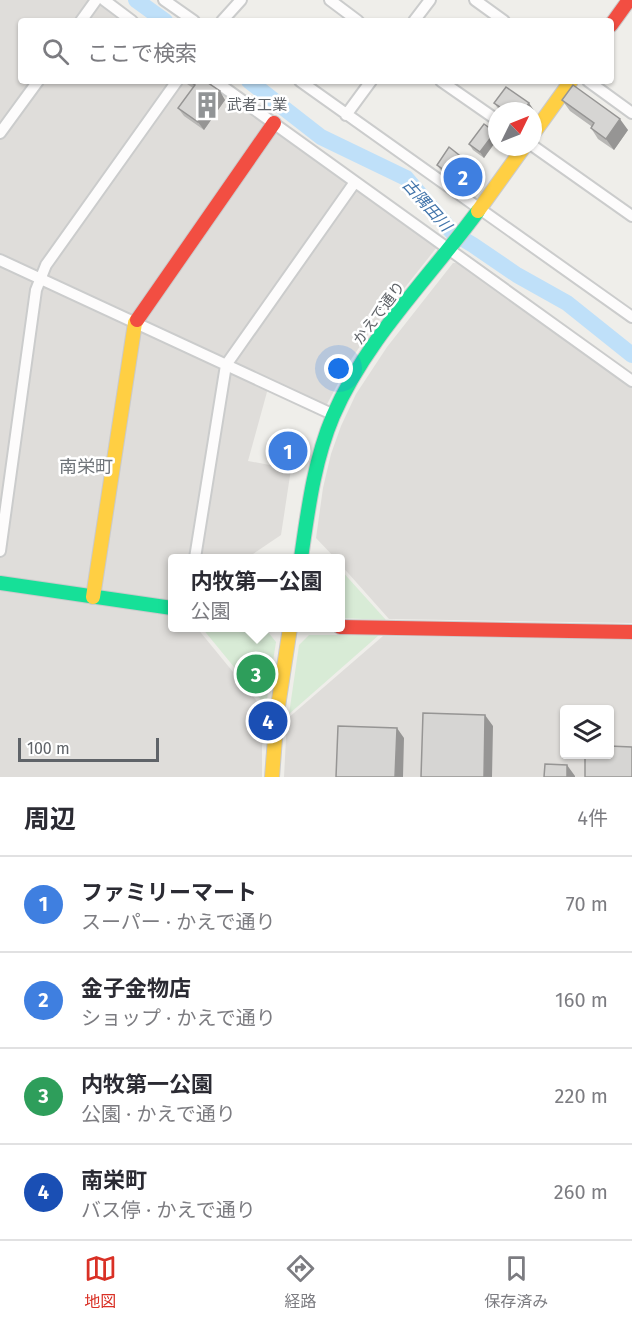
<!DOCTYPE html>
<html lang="ja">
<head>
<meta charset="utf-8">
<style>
	:root { --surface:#fff; --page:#f7f7f7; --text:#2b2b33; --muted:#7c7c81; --line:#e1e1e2; --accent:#d93025 }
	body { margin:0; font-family:"Fira Sans","Noto Sans JP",sans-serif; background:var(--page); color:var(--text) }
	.controls { position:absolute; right:18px; bottom:18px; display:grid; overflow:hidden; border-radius:6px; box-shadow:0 2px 4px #0004 }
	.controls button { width:54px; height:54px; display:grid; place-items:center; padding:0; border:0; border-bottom:2px solid var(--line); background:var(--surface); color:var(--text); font:30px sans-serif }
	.compass { position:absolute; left:488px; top:102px; width:54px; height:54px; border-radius:50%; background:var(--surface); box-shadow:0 2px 4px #0004; rotate:47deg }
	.scale { position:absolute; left:18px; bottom:15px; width:141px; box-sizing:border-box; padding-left:6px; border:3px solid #5f6368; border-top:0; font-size:16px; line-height:21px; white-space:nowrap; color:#5f6368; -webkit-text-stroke:4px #fff; paint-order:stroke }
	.you { position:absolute; left:339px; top:369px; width:21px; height:21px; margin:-15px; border:4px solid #fff; border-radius:50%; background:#1a73e8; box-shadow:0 0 0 9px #1a73e833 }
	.badge { display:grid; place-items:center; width:39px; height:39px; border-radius:50%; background:var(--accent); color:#fff; font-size:20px; font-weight:700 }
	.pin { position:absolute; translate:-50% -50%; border:3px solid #fff; box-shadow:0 2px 6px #0006 }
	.popup { position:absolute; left:168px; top:554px; width:177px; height:78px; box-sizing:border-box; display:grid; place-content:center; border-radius:6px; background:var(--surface); filter:drop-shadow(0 2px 4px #0005); font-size:20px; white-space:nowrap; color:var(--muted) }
	.popup b { font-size:22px; color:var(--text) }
	.popup::after { content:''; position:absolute; left:50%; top:100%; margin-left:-12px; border:12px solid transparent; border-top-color:var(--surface) }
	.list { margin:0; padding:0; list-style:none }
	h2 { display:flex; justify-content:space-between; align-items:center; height:78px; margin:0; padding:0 24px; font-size:26px }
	h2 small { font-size:20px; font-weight:400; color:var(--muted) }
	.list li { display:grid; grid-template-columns:39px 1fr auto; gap:18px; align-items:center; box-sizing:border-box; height:96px; padding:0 24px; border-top:2px solid var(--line) }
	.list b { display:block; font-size:22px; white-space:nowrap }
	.list p { margin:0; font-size:20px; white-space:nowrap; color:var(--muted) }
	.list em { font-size:20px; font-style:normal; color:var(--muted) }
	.icon { flex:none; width:33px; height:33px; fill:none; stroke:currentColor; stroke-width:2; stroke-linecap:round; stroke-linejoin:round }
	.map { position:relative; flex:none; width:632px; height:777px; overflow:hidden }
	.search { position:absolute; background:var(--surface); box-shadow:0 2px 4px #0004; left:18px; right:18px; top:18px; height:66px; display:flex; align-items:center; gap:15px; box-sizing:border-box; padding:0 21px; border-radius:6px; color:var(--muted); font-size:22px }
	.sheet { height:462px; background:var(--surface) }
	nav { display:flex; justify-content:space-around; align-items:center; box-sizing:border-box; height:84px; border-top:2px solid var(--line); background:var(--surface); font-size:16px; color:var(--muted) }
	nav a { display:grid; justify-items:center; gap:3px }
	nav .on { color:var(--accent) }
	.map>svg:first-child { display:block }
	.industrial { fill:#dfddda; fill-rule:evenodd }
	.green { fill:#d8ebd6 }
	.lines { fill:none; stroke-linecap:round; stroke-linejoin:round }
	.river { stroke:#bfe0f9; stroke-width:16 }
	.street-casing { stroke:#cbcccc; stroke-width:14 }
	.fast-casing { stroke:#cacacb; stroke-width:16 }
	.slow-casing { stroke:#cacacb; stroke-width:16 }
	.jam-casing { stroke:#cacacb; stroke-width:16 }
	.street { stroke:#fdfcfc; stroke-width:10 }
	.fast { stroke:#16e098; stroke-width:14 }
	.slow { stroke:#ffcf43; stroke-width:14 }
	.jam { stroke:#f24e42; stroke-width:14 }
	.wall { fill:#b8b7b5 }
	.shaded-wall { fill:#969594 }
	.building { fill:#d6d5d3; stroke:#969594; stroke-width:1.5 }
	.labels { text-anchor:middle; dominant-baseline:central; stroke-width:5; stroke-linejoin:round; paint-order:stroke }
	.poi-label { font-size:15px; fill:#5f6368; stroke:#fff; text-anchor:start }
	.street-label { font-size:15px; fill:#5f6368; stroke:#fff }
	.water-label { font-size:16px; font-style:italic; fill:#4174aa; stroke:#fff }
	.quarter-label { font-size:18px; fill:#70757a; stroke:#fff }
</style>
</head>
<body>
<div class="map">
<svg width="632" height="777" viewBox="0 0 632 777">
	<rect width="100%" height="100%" fill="#efeeea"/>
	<path class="industrial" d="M 0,0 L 97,0 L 125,21 L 21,21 L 21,81 L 207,81 L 437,247 L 369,333 L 350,361 L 326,406 L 270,381 L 248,461 L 291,469 L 281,535 L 247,558 L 172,558 L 172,607 L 0,582 Z
		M 453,263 L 458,263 L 632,388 L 632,623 L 389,619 L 340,564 L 340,558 L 335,558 L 316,538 L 323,488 L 331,454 L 341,426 L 356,394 L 387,347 Z
		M 0,583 L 172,610 L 172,628 L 197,628 L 265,711 L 262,747 L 262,777 L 0,777 Z
		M 383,636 L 632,640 L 632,777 L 284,777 L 287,719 ZM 564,710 L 610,710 L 610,754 L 564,754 Z"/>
	<path class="green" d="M 340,569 L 386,620 L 340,618 Z
		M 202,628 L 243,628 L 268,632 L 276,642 L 266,706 Z
		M 309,635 L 379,635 L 289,714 L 299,645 Z"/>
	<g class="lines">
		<path class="river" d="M 136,0 L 165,21
			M 249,81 L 321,137 L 406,178 L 453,233 L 473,245 L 517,275 L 567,303 L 632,355"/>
		<defs>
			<path id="street" d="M 104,0 L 132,21
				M 164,0 L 194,21
				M 330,0 L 358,21
				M 475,0 L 504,21
				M 81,21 L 96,0
				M 222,21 L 241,0
				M 414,21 L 430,0
				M 215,81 L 632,381
				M 300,81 L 632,317
				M 441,81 L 497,120
				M 588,81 L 632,113
				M 346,115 L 371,81
				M 0,133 L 38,81
				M 533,146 L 632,216
				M 0,260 L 334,415
				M 0,551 L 36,290 L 46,265 L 177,81
				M 195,558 L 226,365 L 355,182"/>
			<path id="fast" d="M 301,558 C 308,510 314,461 333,416 C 366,339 429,278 478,211
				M 0,583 L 172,608"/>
			<path id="slow" d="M 533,134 L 571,81
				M 478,211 L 524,147
				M 93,597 L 135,323 L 137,320
				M 272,777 L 277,713 L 290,628"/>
			<path id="jam" d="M 611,25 L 629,0
				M 137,320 L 274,123
				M 340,627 L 632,632"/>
		</defs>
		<use href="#street" class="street-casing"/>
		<use href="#fast" class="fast-casing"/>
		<use href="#slow" class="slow-casing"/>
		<use href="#jam" class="jam-casing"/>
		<use href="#street" class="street"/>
		<use href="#fast" class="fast"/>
		<use href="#slow" class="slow"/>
		<use href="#jam" class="jam"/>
	</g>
	<path class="wall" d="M 185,81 L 205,81 L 225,100 L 204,130 L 184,116 L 178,108 L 193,88 L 187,84 Z
		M 562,100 L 628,130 L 614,150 L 598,139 L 591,128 L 591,126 L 570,111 Z
		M 494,103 L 529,103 L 535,112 L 533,111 L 500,111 Z
		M 497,135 L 484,158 L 473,150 L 469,144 Z
		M 437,165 L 478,170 L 484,179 L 473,195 L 443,173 Z"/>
	<path class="shaded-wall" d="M 220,91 L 225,100 L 204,130 L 198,122 Z
		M 529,103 L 535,112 L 533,114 L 533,111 L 523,111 Z
		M 620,119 L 628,130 L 614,150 L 606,139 Z
		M 495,132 L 497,135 L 497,140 L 484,158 L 480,152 Z
		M 478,170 L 484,179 L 473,195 L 467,186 Z
		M 485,715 L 493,726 L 492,777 L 484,777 Z
		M 397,728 L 404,738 L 403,777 L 395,777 Z
		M 567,765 L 575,776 L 575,777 L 567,777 Z"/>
	<path class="building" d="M 189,81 L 205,81 L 220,91 L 198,122 L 178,108 L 195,85 Z
		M 573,85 L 620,119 L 606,139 L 591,128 L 594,123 L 562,100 Z
		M 506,87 L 529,103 L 523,111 L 506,111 L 494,103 Z
		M 484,124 L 495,132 L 480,152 L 469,144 Z
		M 449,147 L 478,170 L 467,186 L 437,165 Z
		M 423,713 L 485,715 L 484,777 L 421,777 Z
		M 338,726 L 397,728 L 395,777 L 336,777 Z
		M 609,746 L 632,747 L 632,777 L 585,777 L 585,754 L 609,754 Z
		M 545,764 L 567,765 L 567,777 L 544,777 Z"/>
	<defs>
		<symbol id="building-bare" viewBox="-9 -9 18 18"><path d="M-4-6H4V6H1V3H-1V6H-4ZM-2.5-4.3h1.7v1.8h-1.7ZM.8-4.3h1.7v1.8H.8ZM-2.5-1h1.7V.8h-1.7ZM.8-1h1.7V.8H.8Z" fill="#919496" stroke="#fff" stroke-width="2.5" paint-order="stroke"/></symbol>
	</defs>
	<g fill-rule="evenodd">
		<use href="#building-bare" x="188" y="86" width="38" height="38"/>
	</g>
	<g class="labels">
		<g class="poi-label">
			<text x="227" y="105">武者工業</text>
		</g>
		<g class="street-label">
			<text transform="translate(379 313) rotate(-53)">かえで通り</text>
		</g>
		<g class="water-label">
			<text transform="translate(427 205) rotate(48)">古隅田川</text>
		</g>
		<g class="quarter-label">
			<text x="86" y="467">南栄町</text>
		</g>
	</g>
</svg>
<div class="controls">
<button><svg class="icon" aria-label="layers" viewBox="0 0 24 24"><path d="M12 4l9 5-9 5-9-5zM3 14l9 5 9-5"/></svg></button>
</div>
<svg class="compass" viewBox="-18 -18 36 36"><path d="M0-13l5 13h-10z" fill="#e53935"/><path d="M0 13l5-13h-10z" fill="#7c7c81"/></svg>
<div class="scale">100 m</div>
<div class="you"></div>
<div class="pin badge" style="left:288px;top:451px;background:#3f7fe0">1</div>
<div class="pin badge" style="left:463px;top:177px;background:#3f7fe0">2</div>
<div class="pin badge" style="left:256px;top:674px;background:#2e9e5b">3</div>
<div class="popup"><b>内牧第一公園</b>公園</div>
<div class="pin badge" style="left:268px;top:721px;background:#1a4fb4">4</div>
<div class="search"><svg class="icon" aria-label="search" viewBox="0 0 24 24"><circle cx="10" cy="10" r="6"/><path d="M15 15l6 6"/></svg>ここで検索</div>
</div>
<section class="sheet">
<h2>周辺<small>4件</small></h2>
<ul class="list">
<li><span class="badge" style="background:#3f7fe0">1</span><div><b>ファミリーマート</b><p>スーパー · かえで通り</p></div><em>70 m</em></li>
<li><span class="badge" style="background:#3f7fe0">2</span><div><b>金子金物店</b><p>ショップ · かえで通り</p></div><em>160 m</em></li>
<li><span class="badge" style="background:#2e9e5b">3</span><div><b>内牧第一公園</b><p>公園 · かえで通り</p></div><em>220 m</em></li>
<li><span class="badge" style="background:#1a4fb4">4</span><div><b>南栄町</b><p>バス停 · かえで通り</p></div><em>260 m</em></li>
</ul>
</section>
<nav>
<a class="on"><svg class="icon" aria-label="map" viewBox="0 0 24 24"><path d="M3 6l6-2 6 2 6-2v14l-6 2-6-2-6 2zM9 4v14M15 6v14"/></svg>地図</a>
<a><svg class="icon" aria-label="directions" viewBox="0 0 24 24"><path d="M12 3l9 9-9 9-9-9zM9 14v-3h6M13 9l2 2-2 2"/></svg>経路</a>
<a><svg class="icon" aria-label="saved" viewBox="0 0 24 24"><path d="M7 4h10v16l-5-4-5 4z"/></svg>保存済み</a>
</nav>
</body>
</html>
